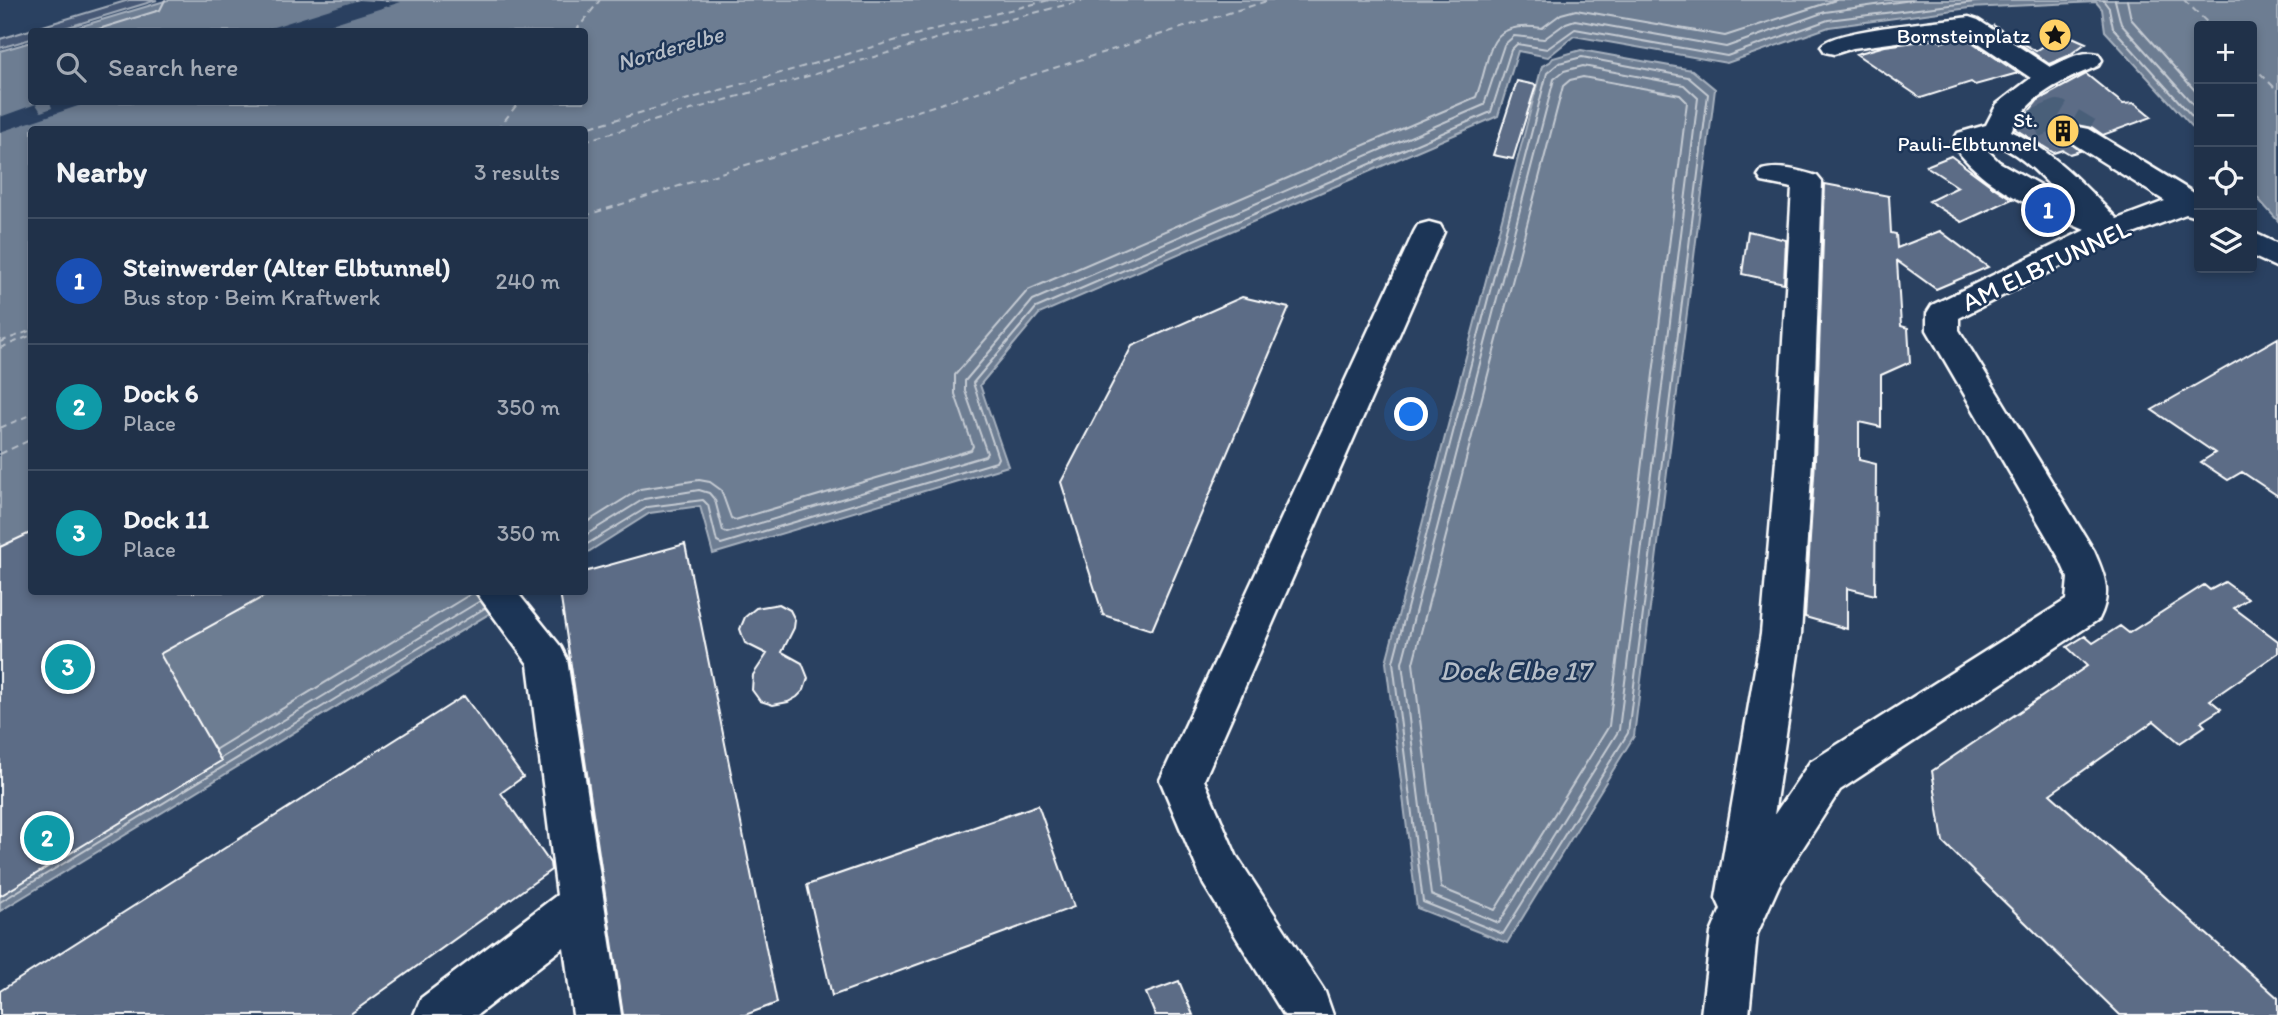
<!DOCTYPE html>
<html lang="en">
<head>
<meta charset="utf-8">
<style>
	:root { --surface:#203149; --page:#2d3d53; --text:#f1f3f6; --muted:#a2a9b4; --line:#3d4c61; --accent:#90b9f0 }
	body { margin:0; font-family:Itim,sans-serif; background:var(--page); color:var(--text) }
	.controls { position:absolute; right:21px; top:21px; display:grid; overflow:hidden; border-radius:7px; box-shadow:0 4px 10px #0003 }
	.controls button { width:63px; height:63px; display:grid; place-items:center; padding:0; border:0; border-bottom:2px solid var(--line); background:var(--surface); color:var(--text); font:35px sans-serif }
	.you { position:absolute; left:1412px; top:415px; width:24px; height:24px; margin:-18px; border:5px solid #fff; border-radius:50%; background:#1a73e8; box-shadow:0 0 0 10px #1a73e833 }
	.badge { display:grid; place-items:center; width:46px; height:46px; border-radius:50%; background:var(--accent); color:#fff; font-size:23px; font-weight:700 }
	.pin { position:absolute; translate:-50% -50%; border:4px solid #fff; box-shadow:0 2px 7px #0006 }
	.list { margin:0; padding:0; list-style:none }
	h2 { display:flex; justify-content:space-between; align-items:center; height:91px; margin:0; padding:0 28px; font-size:30px }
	h2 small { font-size:23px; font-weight:400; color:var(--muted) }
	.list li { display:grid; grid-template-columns:46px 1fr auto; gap:21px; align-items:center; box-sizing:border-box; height:126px; padding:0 28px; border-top:2px solid var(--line) }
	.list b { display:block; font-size:26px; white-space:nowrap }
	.list p { margin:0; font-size:23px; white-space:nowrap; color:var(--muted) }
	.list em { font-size:23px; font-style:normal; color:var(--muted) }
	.icon { flex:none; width:38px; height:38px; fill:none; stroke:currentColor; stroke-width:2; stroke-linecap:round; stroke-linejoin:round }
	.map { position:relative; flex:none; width:2278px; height:1015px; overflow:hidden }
	.search { position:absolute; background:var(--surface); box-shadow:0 4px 10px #0003; left:28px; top:28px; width:560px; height:77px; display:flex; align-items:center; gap:18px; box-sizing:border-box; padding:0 24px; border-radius:7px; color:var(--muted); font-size:26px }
	.panel { position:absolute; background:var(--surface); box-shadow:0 4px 10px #0003; left:28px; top:126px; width:560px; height:469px; border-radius:7px }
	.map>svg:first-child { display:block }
	.green { fill:#465975; stroke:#a2acba; stroke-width:2 }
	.water { fill:#6d7d92; stroke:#a7b1be; stroke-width:2 }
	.pier { fill:#2a4161 }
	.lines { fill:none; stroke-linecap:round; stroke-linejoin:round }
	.shore { stroke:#c5cbd3; stroke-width:2 }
	.ferry { stroke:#b6bec8; stroke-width:2; stroke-dasharray:7 5; stroke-linecap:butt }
	.building { fill:#5b6c86; stroke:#fff; stroke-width:2 }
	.minor-tunnel { stroke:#4a5e79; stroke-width:28; stroke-dasharray:28 14; stroke-linecap:butt }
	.minor-casing { stroke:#fff; stroke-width:5 }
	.minor { fill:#1d3557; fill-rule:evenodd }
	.labels { text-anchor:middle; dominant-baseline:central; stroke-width:5; stroke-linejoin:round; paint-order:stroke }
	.far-poi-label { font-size:21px; fill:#fff; stroke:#1d3557; text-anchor:end }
	.far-water-label { font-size:23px; font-style:italic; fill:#b6bec8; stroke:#1d3557 }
	.street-label { font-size:26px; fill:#fff; stroke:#1d3557 }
	.water-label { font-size:28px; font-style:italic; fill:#b6bec8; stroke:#1d3557 }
</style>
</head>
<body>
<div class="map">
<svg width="2278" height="1015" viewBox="0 0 2278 1015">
	<rect width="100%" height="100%" fill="#2a4161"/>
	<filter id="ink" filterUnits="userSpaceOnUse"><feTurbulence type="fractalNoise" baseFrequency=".0143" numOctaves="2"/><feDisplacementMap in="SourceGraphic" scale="14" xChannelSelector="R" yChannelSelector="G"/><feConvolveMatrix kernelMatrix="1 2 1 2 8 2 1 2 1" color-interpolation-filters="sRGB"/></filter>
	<g filter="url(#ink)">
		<path class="green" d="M 129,0 L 157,0 L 55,31 L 32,32 L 31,39 L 0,48 L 0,39 Z"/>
		<path class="water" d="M 168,0 L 2278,0 L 2278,221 L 2252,192 L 2252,26 L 2199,26 L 2199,134 L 2105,31 L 2102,9 L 2096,2 L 1969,8 L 1829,27 L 1727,63 L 1574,36 L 1548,57 L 1518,51 L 1498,116 L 1039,314 L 980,385 L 1008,466 L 713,554 L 700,506 L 650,513 L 585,554 L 584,130 L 32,130 L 32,592 L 525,592 L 0,911 L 0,51 L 31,42 L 32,102 L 584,102 L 584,32 L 65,31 Z
			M 1581,50 L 1692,70 L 1715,89 L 1634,736 L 1507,943 L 1417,908 L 1386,662 L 1542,66 L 1550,62 L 1553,58 Z"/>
		<path class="pier" d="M 359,0 L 401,2 L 309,31 L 261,31 Z
			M 50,102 L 90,102 L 0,132 L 0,117 L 36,104 L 41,112 L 52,108 Z"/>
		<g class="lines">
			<path class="shore" d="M 2103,0 L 2109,8 L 2113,28 L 2199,124
				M 2115,0 L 2121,24 L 2199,111
				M 2127,0 L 2131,19 L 2199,95
				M 89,32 L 160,10 L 165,0
				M 1582,57 L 1688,77 L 1708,94 L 1628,733 L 1503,934 L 1423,902 L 1393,662 L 1547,73 L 1559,63 Z
				M 1583,66 L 1684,85 L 1698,98 L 1619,730 L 1499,923 L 1431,895 L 1402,663 L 1554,79 L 1564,71 Z
				M 1583,77 L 1680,95 L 1687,102 L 1609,726 L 1495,910 L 1441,888 L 1413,663 L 1563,86 L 1570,80 Z
				M 584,524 L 640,489 L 699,480 L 710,482 L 721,490 L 731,518 L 735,520 L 971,450 L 973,446 L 955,394 L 955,375 L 1028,290 L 1476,97 C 1493,55 1483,19 1542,28 L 1561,14 L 1576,10 L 1725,36 L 1836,0
				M 584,536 L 644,499 L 699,490 L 709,493 L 715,500 L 723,531 L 727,533 L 985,456 L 987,453 L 965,391 L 965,381 L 1033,300 L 1484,105 L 1504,45 L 1514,36 L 1544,39 L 1566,23 L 1575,20 L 1726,47 L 1825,12 L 1912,0
				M 584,546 L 648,507 L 703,500 L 708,505 L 717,542 L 721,544 L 996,462 L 998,458 L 973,383 L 1036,308 L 1491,112 L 1511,50 L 1517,44 L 1547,49 L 1575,29 L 1727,56 L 1828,20 L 1991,0
				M 216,749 L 474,592
				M 221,758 L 480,601
				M 0,902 L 485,608"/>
			<path class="ferry" d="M 2184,0 L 2211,26
				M 575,32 L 600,0
				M 2252,65 L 2278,91
				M 497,130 L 519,102
				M 579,130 L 954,24 L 1050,0
				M 584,141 L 960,32 L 1085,0
				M 584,216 L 1270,0
				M 0,342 L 32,330
				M 0,348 L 32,335
				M 0,428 L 32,414
				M 0,454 L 32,439"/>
		</g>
		<path class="building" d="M 1993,25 L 2036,51 L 2063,33 L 2086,43 L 2068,56 L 2049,64 Z
			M 1963,36 L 2018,73 L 1975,85 L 1971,82 L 1921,98 L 1856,54 L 1885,46 L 1938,39 L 1942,42 Z
			M 2086,74 L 2123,104 L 2135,103 L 2152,117 L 2103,135 L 2090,126 L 2068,126 L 2063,136 L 2080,151 L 2070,154 L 2063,150 L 2054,153 L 2015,129 L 2038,100 Z
			M 1517,81 L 1536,85 L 1513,159 L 1493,155 Z
			M 1951,156 L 1993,187 L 2012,199 L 1962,222 L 1929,201 L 1958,187 L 1926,166 Z
			M 1825,184 L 1889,196 L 1891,233 L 1896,234 L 1897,248 L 1940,231 L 1988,267 L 1936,289 L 1897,261 L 1901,326 L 1908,328 L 1910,362 L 1881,375 L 1881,427 L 1859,422 L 1859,460 L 1876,464 L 1875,595 L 1847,588 L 1847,629 L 1805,617 L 1815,460 Z
			M 1748,231 L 1786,240 L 1784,283 L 1742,274 Z
			M 1242,297 L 1289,308 L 1152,630 L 1103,615 L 1061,482 L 1132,346 Z
			M 2278,338 L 2278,496 L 2242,472 L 2228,480 L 2201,462 L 2215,453 L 2152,410 Z
			M 32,532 L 32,592 L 272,592 L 160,654 L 221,761 L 0,896 L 0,547 Z
			M 685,544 L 777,1003 L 745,1015 L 623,1015 L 560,592 L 584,592 L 584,572 Z
			M 2225,582 L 2248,599 L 2234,608 L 2278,641 L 2278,653 L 2210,700 L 2221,709 L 2201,722 L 2205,726 L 2180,743 L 2154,721 L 2050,794 L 2278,998 L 2278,1015 L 2120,1015 L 1943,842 L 1932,771 L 2087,666 L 2067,647 L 2085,636 L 2093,643 L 2120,626 L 2129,633 L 2204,585 L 2210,590 Z
			M 779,604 L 790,610 L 795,620 L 794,628 L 782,652 L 802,663 L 808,678 L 804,690 L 797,697 L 788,702 L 773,705 L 760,701 L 752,690 L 753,675 L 767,654 L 745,643 L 740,629 L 745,617 L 756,608 Z
			M 464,696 L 523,777 L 501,793 L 550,863 L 551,870 L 349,1015 L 0,1015 L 0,991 Z
			M 1038,805 L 1074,907 L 832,996 L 807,885 Z
			M 1179,981 L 1193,1015 L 1155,1015 L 1146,993 Z"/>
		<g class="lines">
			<path class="minor-tunnel" d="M 2034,124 L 2058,114 L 2088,132"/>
			<defs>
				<path id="minor" d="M 1969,17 L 1978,20 L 2050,67 C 2066,60 2081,50 2098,54 L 2102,60 L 2098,66 C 2064,80 2027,95 2011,131 C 2053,151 2085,186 2117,219 L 2165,201 L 2069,141 L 2065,135 L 2069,129 L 2079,127 L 2089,129 L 2199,196 L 2199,218 L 2186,214 L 2096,248 L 1959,318 L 1959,330 L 2094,551 C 2105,576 2112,593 2099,619 L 1840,790 L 1779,885 L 1757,934 L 1749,1015 L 1701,1015 L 1711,933 L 1721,909 L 1716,898 L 1761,634 L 1776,460 L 1792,188 L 1762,182 L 1758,176 L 1762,170 C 1779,165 1800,171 1817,176 L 1822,182 L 1812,460 L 1801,634 L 1774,815 L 1810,762 L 2066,600 L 2068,578 L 2058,556 L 1927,330 L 1927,313 L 1932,305 L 2085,230 C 2037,209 1982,188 1952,143 L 1958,133 L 1986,125 L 1997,104 L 2031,78 L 1964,33 L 1853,48 L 1834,54 L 1825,52 L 1821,46 C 1832,29 1944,21 1969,17 ZM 1987,142 C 2016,148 2041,176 2061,197 L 1999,162 L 1981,144 Z
					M 1429,222 L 1440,225 L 1444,232 L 1204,780 L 1236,855 L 1325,992 L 1333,1015 L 1284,1015 L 1204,885 L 1160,780 L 1414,232 L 1418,225 Z
					M 2252,232 L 2278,244 L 2278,268 L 2252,256 Z
					M 476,592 L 517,592 L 561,647 L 567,659 L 621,1015 L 573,1015 L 564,947 L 477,1015 L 414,1015 L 421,998 L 557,895 L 528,664 Z"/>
			</defs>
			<use href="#minor" class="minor-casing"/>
			<use href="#minor" class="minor"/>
		</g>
	</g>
	<defs>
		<symbol id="sight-disc" viewBox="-11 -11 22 22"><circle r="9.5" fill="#ffd166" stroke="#1d3557"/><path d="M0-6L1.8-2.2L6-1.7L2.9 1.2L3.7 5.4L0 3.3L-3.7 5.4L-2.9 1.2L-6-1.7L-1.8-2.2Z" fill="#111"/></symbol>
		<symbol id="building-disc" viewBox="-11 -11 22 22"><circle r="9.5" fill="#ffd166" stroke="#1d3557"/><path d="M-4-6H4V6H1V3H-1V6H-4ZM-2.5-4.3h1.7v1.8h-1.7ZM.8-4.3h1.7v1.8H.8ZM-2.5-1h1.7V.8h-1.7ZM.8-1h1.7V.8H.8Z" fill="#111"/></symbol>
	</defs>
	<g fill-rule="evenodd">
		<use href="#sight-disc" x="2036" y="16" width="38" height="38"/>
		<use href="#building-disc" x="2044" y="112" width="38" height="38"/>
	</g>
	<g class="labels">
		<g class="far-poi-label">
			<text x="2030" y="35">Bornsteinplatz</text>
			<text x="2038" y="119">St.<tspan x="2038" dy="24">Pauli-Elbtunnel</tspan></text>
		</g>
		<g class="far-water-label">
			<text transform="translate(670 48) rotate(-16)">Norderelbe</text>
		</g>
		<g class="street-label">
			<text transform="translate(2046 265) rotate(-25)">AM ELBTUNNEL</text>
		</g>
		<g class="water-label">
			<text x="1515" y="670">Dock Elbe 17</text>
		</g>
	</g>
</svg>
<div class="controls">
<button>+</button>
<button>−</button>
<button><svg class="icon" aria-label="locate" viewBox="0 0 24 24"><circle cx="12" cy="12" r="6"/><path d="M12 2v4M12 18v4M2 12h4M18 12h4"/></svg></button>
<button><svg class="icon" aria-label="layers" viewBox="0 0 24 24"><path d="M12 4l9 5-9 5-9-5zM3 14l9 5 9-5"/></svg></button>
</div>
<div class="you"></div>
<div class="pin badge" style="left:2048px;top:210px;background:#1a4fb4">1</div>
<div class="pin badge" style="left:47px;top:838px;background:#0f9aa8">2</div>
<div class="pin badge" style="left:68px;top:667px;background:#0f9aa8">3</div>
<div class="search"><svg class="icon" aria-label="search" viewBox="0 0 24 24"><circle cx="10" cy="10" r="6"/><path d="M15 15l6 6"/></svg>Search here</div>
<section class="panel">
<h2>Nearby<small>3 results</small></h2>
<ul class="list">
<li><span class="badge" style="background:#1a4fb4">1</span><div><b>Steinwerder (Alter Elbtunnel)</b><p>Bus stop · Beim Kraftwerk</p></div><em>240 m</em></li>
<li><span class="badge" style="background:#0f9aa8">2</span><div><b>Dock 6</b><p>Place</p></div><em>350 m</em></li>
<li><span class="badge" style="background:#0f9aa8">3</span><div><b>Dock 11</b><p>Place</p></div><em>350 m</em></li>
</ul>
</section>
</div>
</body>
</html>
